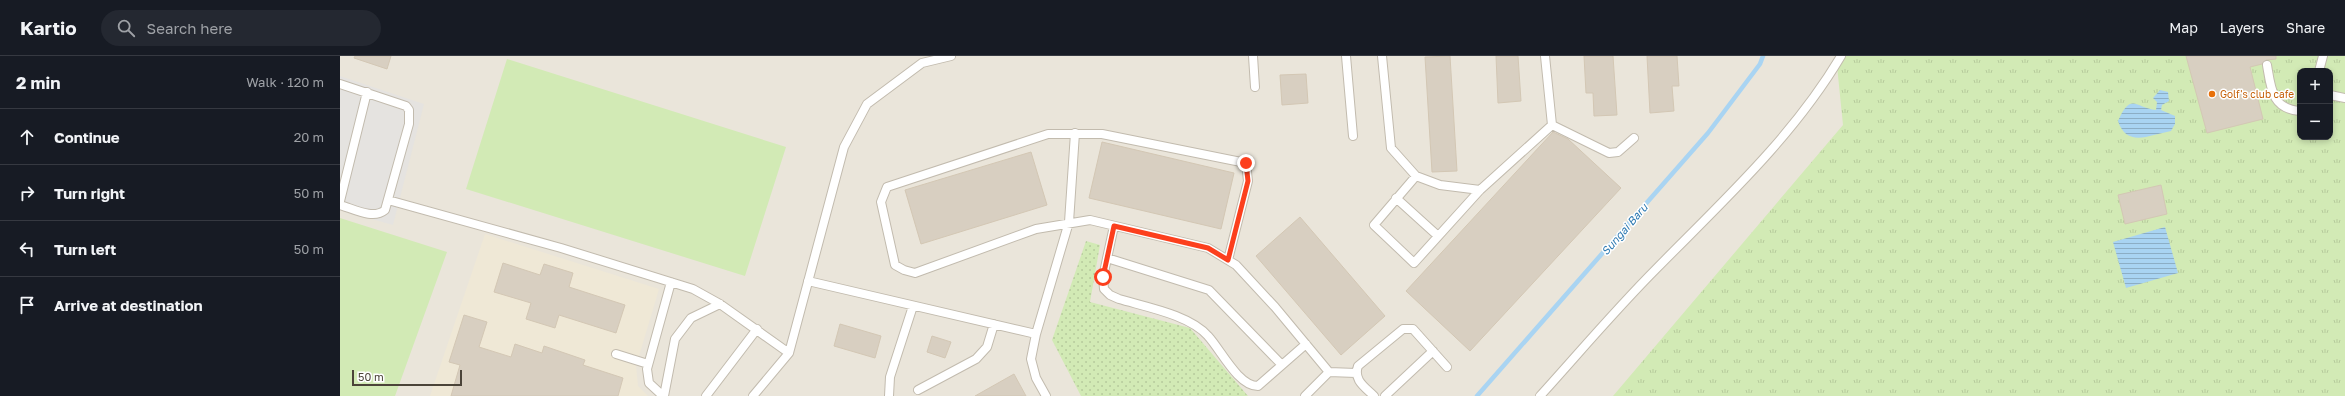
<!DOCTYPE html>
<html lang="en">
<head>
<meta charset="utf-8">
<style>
	:root { --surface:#171b24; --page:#242831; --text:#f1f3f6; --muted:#9ea1a6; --line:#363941 }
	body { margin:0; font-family:"Golos Text",sans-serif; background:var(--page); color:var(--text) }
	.controls { position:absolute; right:12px; top:12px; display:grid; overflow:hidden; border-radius:8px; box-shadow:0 2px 6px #0003 }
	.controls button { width:36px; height:36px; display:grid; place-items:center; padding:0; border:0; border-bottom:1px solid var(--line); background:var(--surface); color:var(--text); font:20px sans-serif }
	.scale { position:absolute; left:12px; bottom:10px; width:110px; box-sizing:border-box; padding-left:4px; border:2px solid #4b4439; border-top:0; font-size:11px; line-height:14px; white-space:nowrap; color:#4b4439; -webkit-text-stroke:3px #fff; paint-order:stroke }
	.stop { position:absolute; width:12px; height:12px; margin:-9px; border:3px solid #fc3f1d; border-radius:50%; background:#fff }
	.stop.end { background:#fc3f1d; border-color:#fff; box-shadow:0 1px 4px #0008 }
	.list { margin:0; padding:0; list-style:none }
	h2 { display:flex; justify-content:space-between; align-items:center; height:52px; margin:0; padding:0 16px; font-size:17px }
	h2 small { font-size:13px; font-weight:400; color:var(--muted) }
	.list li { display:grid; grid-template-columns:26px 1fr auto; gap:12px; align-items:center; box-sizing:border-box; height:56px; padding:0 16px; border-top:1px solid var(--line) }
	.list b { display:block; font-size:15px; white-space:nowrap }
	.list em { font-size:13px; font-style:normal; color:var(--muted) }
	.icon { flex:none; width:22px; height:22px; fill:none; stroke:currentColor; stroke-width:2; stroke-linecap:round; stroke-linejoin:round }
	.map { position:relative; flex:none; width:2005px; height:340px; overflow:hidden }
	header { display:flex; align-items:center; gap:24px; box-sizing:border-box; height:56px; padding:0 20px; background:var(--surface); border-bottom:1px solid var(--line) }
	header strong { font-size:19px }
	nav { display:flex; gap:22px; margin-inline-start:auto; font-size:14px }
	.search { width:280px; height:36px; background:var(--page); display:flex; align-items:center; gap:10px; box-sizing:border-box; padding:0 14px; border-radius:22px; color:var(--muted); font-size:15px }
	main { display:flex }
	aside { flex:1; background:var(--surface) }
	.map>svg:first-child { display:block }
	.residential { fill:#eae5da; fill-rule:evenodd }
	.education { fill:#efe8d6 }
	.grass { fill:url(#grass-tufts); fill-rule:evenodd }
	.park { fill:url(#park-dots) }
	.garden { fill:#d2eab5 }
	.parking { fill:#e5e3e0 }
	.water { fill:url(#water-rules) }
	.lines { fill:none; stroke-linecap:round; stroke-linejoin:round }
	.stream { stroke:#a9d4f2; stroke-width:4.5 }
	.building { fill:#d8cfc1; stroke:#d3c7b4 }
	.service-casing { stroke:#c2bbae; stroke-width:10 }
	.service { stroke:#fff; stroke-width:8 }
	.route { stroke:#fc3f1d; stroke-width:5 }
	.food-dot { fill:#e8710a; stroke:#fff; stroke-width:1.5 }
	.labels { text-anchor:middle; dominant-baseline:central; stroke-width:3; stroke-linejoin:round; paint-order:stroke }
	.food-label { font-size:10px; fill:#c56008; stroke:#fff; text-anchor:start }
	.water-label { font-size:11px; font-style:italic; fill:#2e7ab2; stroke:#fff }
</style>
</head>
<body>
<header>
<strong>Kartio</strong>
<div class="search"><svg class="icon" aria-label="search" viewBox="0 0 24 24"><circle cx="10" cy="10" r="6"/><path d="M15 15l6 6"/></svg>Search here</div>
<nav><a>Map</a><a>Layers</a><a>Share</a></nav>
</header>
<main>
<aside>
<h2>2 min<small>Walk · 120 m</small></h2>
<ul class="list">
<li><svg class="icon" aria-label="ahead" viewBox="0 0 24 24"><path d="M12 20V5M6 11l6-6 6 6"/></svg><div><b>Continue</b></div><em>20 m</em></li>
<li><svg class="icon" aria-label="right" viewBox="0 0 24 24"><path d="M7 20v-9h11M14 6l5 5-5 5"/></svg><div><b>Turn right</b></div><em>50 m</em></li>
<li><svg class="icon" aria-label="left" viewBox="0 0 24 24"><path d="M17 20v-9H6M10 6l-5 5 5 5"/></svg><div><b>Turn left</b></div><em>50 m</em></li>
<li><svg class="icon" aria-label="arrive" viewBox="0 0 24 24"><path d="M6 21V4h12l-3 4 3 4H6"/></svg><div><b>Arrive at destination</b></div></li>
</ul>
</aside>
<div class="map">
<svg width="2005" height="340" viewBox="0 0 2005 340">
	<defs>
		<pattern id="grass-tufts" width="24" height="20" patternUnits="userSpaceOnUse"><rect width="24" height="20" fill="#d2eab5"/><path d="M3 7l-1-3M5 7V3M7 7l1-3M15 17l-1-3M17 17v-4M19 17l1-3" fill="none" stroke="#b6ca9c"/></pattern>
		<pattern id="park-dots" width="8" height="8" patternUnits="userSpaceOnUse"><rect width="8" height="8" fill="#d2eab5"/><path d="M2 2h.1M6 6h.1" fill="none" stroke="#b6ca9c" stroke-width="1.8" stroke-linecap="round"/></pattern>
		<pattern id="water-rules" width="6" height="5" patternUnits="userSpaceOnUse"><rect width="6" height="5" fill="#a9d4f2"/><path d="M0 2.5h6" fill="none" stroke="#8caec5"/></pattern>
	</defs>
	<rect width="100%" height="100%" fill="#f6f3ec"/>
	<path class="residential" d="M 0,0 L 2005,0 L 2005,340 L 0,340 ZM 1960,15 L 1990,15 L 1990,81 L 1960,81 Z"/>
	<path class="education" d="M 145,178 L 319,233 L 296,310 L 298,330 L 308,340 L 90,340 Z"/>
	<path class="grass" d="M 1496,0 L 2005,0 L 2005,340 L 1273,340 L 1503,69 ZM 1960,15 L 1990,15 L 1990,81 L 1960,81 Z"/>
	<path class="park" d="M 746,185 L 760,189 L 750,246 L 850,272 L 908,340 L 741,340 L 712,284 Z"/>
	<path class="garden" d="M 167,3 L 446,91 L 405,220 L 126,133 Z
		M 0,162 L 107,196 L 55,340 L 0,340 Z"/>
	<path class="parking" d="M 0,20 L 84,48 L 53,169 L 0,154 Z"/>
	<path class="water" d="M 1820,34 L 1828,36 L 1829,45 L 1822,49 L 1821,54 L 1835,60 L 1835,68 L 1831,75 C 1809,79 1787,92 1778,65 C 1791,35 1796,52 1816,54 L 1817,46 L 1813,42 Z
		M 1825,171 L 1838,217 L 1786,232 L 1773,186 Z"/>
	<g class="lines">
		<path class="stream" d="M 1137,340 L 1368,77 L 1420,8 L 1423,0"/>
	</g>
	<path class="building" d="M 15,0 L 51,0 L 47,13 L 14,2 Z
		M 1110,0 L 1117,115 L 1092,116 L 1085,1 Z
		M 1156,0 L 1178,0 L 1181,45 L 1158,47 Z
		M 1244,0 L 1273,0 L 1277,59 L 1254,60 L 1253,37 L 1246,37 Z
		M 1307,0 L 1337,0 L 1339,30 L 1332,30 L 1334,55 L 1310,57 Z
		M 1846,0 L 1936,0 L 1936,3 L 1926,4 L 1922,8 L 1910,11 L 1923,63 L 1867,77 Z
		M 966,18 L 968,47 L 942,49 L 940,19 Z
		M 1213,76 L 1228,83 L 1281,132 L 1130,295 L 1066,235 Z
		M 762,86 L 894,117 L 881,173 L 749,142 Z
		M 691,96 L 707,149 L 581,188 L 565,134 Z
		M 1821,129 L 1827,158 L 1785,168 L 1778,139 Z
		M 960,161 L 1045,260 L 1001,299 L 916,200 Z
		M 163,207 L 200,219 L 204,208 L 233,217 L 229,231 L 285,249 L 276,277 L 219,259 L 215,272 L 186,263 L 191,247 L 154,236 Z
		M 124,259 L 147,266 L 139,291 L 171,301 L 175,288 L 202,297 L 204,290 L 245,304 L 243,309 L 283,322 L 278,340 L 111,340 L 120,309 L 109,306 Z
		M 500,268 L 541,280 L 535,302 L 494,290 Z
		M 592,280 L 611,286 L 605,302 L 587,296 Z
		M 674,318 L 686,340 L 635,340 Z"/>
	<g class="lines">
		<defs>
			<path id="service" d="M 913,0 L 915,31
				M 1006,0 L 1013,80
				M 1042,0 L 1051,92 L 1076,120 L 1100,129 L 1140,134
				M 1205,0 L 1212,69
				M 1927,9 C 1931,33 1932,53 1960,55
				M 1979,15 L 1983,0
				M 0,28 L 66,50 L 69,54 L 69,68 L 45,154 C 33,164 14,153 0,149
				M 1990,39 L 2005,42
				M 1212,69 L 1269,97 L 1278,96 L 1294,82
				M 1076,120 L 1034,169 L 1074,207 L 1140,134 L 1212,69
				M 1056,142 L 1098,180
				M 48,144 L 221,192 L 353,233 L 380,248 L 449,297
				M 0,145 L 27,36
				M 774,170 L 763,221 L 764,233 L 770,239 L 779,243 C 806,251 850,259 868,280 C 881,294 898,330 918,330 L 966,288
				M 767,202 L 869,234 L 942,309
				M 888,204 L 908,125 L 906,107 L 762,78 L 708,78 L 547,131 L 541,146 L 555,209 L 564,214 L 575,217 L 696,173 L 750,164 L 868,192 L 896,209 L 935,251 L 989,316
				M 468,225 L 696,278
				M 276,298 L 308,308
				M 578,334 L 636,303 L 647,291 L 654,268
				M 323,340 L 309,327 L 307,313 L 331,226
				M 324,340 L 335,283 L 351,262 L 380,248
				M 366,340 L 417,273
				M 413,340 L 449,297 L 504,91 L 527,48 L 582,7 L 611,0
				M 549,340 L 550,321 L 573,250
				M 706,340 L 696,322 L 691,303 L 696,278 L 729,166 L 735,77
				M 965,340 L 989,316 L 1016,317
				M 1034,340 C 1025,331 1013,324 1018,310 L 1063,273 L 1073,273 L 1107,311
				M 1045,340 L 1093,295
				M 1200,340 C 1239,297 1276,253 1317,212 C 1382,146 1453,81 1501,0"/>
		</defs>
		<use href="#service" class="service-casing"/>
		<use href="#service" class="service"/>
	</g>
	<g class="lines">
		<path class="route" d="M 763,221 L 774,170 L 868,192 L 888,204 L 908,125 L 906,107"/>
	</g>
	<circle class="food-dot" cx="1872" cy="38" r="4"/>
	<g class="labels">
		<g class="food-label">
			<text x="1880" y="38">Golf's club cafe</text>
		</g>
		<g class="water-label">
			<text transform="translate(1284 173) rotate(-49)">Sungai Baru</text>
		</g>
	</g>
</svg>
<div class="controls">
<button>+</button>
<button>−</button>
</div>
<div class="scale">50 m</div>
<div class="stop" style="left:763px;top:221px"></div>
<div class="stop end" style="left:906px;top:107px"></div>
</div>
</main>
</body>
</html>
